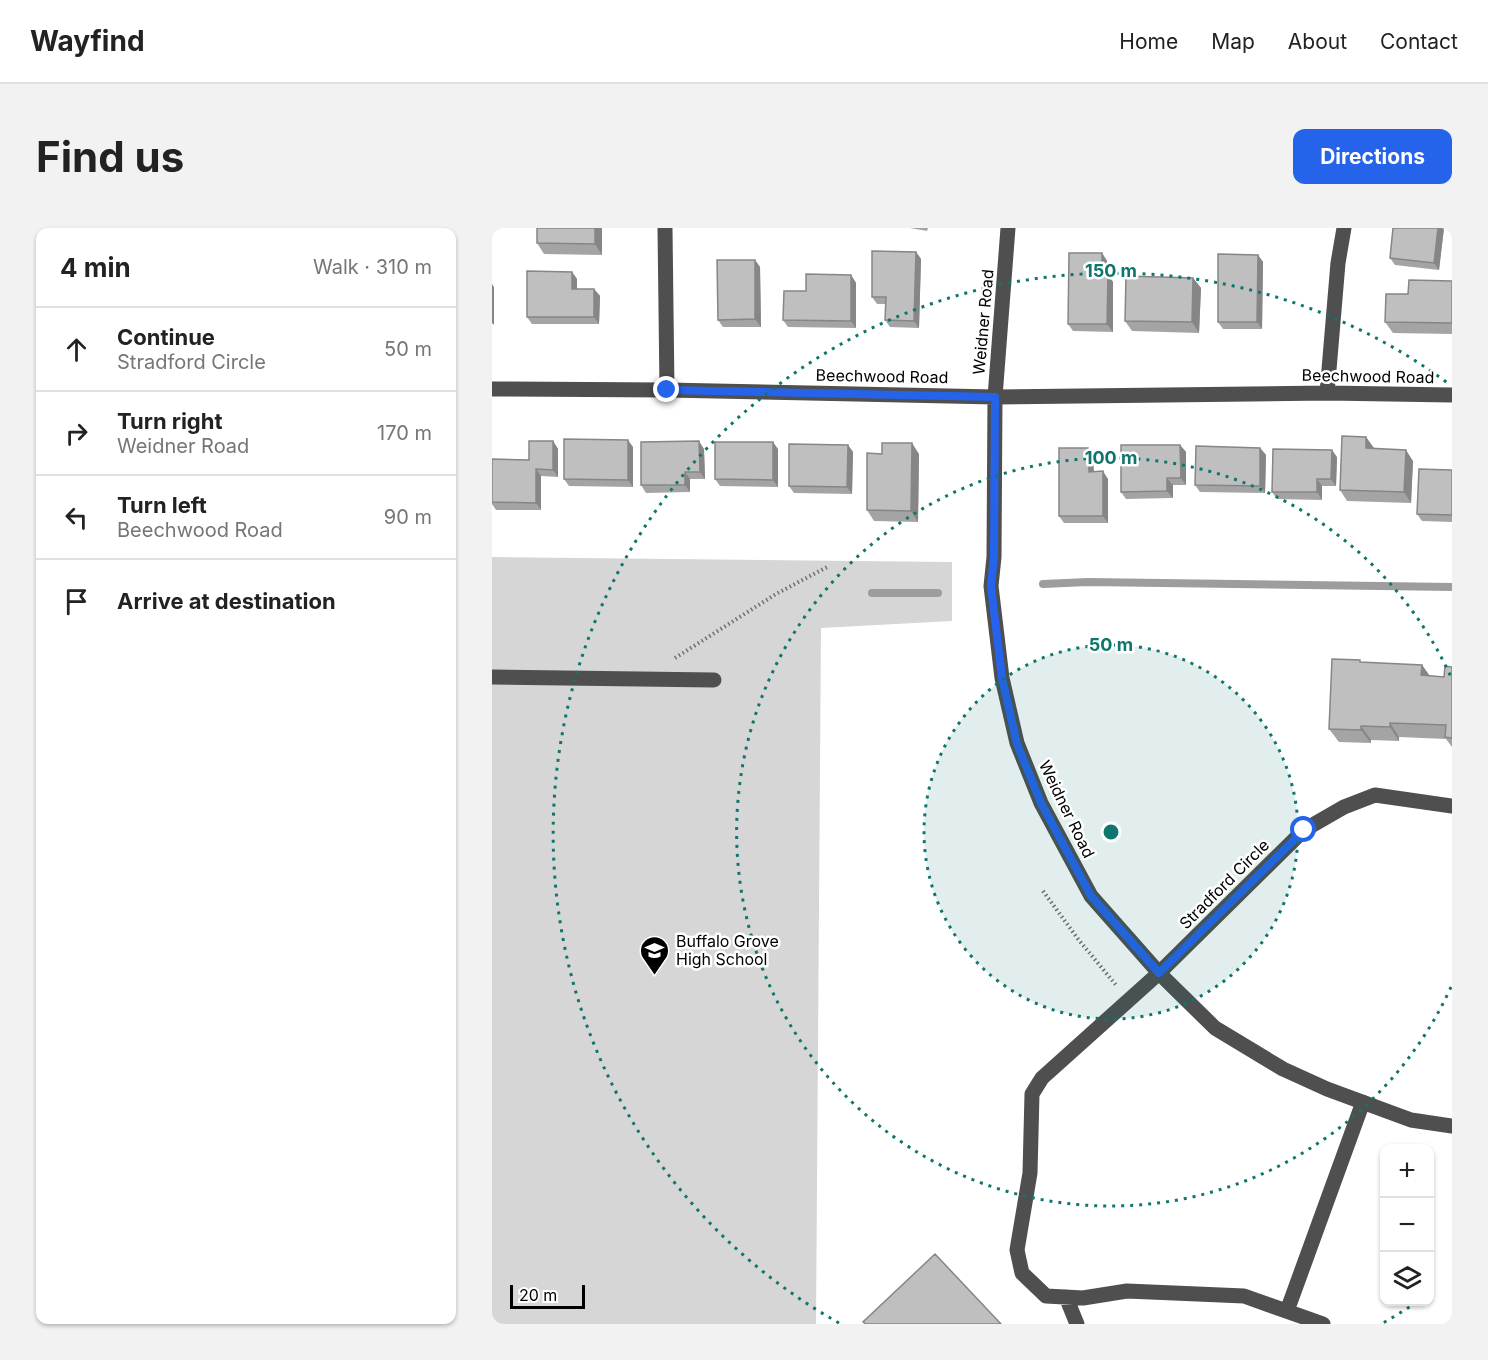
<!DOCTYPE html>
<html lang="en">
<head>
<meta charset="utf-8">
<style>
	:root { --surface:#fff; --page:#f2f2f2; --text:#222; --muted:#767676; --line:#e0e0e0; --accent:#2563eb }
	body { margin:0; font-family:Inter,sans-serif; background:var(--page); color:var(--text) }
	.controls { position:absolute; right:18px; bottom:18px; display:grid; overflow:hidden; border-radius:12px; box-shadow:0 2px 4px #0004 }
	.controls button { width:54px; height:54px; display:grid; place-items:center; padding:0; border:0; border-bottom:2px solid var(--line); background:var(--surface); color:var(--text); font:30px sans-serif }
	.scale { position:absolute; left:18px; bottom:15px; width:75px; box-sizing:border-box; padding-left:6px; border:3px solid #000; border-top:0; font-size:16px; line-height:21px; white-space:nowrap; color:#000; -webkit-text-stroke:4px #fff; paint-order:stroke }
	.stop { position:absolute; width:18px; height:18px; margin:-14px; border:4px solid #2563eb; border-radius:50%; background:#fff }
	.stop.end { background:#2563eb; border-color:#fff; box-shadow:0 2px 6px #0008 }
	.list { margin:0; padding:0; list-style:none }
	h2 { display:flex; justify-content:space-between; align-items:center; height:78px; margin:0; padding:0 24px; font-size:26px }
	h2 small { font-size:20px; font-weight:400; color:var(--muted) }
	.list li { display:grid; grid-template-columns:39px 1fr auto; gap:18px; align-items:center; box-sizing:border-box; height:84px; padding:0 24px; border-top:2px solid var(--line) }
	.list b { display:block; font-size:22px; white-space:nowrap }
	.list p { margin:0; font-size:20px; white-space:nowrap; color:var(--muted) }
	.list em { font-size:20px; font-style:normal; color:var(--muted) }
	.icon { flex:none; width:33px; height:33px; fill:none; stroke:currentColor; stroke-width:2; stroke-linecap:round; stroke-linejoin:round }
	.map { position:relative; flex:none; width:960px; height:1096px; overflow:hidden; border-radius:12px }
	header { display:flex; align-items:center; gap:36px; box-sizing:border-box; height:84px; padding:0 30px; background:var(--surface); border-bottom:2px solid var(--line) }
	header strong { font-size:28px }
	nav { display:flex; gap:33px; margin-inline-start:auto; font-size:21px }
	.intro { display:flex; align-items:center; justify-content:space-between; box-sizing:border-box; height:144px; padding:0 36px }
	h1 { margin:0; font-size:42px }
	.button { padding:15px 27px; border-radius:12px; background:var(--accent); color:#fff; font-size:21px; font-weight:700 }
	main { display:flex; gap:36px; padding:0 36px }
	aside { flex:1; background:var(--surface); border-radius:12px; box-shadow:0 2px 4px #0004 }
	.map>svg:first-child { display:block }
	.green { fill:#d6d6d6 }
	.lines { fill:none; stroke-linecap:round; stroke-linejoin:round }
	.stream { stroke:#9d9d9d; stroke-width:8 }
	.path { stroke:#717171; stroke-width:4; stroke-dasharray:1.5 3; stroke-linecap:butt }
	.minor { stroke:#4f4f4f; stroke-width:15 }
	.wall { fill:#a4a4a4 }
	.shaded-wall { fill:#868686 }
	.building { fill:#bfbfbf; stroke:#868686; stroke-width:1.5 }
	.route { stroke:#2563eb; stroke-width:8 }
	.ring { fill:none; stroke:#0f766e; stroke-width:3; stroke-dasharray:3 6 }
	.labels { text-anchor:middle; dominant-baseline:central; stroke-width:5; stroke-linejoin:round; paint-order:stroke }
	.street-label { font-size:16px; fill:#000; stroke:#fff }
	.poi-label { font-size:16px; fill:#000; stroke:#fff; text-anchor:start }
	.centre { fill:#0f766e; stroke:#fff; stroke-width:3 }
	.ring-label { font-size:18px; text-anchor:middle; font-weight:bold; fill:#0f766e; stroke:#fff; stroke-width:5; stroke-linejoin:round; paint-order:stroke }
</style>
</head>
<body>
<header>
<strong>Wayfind</strong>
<nav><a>Home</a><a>Map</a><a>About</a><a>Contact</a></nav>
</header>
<div class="intro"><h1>Find us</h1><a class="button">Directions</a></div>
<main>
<aside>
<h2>4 min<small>Walk · 310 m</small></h2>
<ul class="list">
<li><svg class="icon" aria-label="ahead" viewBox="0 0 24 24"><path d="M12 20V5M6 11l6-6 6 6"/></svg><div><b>Continue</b><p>Stradford Circle</p></div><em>50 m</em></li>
<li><svg class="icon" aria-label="right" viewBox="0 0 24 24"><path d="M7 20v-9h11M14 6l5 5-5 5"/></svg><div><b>Turn right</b><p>Weidner Road</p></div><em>170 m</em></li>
<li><svg class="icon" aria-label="left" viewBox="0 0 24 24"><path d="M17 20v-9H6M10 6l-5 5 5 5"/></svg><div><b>Turn left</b><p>Beechwood Road</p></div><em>90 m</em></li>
<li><svg class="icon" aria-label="arrive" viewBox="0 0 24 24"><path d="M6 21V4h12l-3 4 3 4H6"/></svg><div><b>Arrive at destination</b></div></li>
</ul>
</aside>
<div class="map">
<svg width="960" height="1096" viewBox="0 0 960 1096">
	<rect width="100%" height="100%" fill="#fff"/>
	<path class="green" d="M 0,329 L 460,334 L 460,393 L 329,400 L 324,1096 L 0,1096 Z"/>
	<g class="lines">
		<path class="stream" d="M 551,356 L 596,354 L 960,359
			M 380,365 L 446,365"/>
		<path class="path" d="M 183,430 L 284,366 L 337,338
			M 551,663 L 586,711 L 624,757"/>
		<path class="minor" d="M 173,0 L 175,162
			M 516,0 L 503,169 L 502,329 L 499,358 L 510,450 L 525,515 L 549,575 L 599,668 L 667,745 L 723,800 L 791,841 L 835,861 L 919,892 L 960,898
			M 0,161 L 175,162 L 503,169 L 835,165 L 960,167
			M 835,165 L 846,35 L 852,0
			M 0,449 L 222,452
			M 574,1069 L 585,1096
			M 795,1083 L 871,874
			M 831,1096 L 752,1068 L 635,1063 L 591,1070 L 554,1068 L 530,1045 L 525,1022 L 538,945 L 540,866 L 550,850 L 667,745 L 812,602 L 852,579 L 883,567 L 960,578"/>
	</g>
	<path class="wall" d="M 45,0 L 110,0 L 110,27 L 52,26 L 45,15 Z
		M 418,0 L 436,0 L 435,3 Z
		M 901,0 L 952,0 L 947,42 L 903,37 L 898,30 Z
		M 424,24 L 429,31 L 427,100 L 398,99 L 393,92 L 393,76 L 385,76 L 380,69 Z
		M 610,25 L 615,33 L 615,47 L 621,54 L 621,104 L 581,103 L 576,96 Z
		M 766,27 L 771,34 L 770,101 L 731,101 L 726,94 Z
		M 263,32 L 268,39 L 269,99 L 231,99 L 226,92 Z
		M 80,44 L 85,51 L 85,61 L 102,61 L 108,68 L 107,96 L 40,96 L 35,89 Z
		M 359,47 L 364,55 L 364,100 L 296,99 L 291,92 L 314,63 Z
		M 701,50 L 709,60 L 707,105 L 640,103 L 633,93 Z
		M 960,53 L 960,106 L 901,105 L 893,94 L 916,66 Z
		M 874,209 L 882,221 L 921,233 L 919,275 L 855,273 L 848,262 Z
		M 61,213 L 66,221 L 66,249 L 49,248 L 49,282 L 4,282 L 0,276 L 0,231 L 37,232 Z
		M 356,217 L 361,224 L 360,266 L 302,265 L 297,258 Z
		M 688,217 L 694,224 L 694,257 L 681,257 L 681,270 L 634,271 L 629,264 Z
		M 141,219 L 141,259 L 77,258 L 72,251 Z
		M 768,220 L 774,227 L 773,265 L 708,264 L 703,257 Z
		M 212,221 L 213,251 L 198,251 L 198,264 L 154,265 L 149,257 Z
		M 286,221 L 286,259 L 228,258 L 223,251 Z
		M 427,226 L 426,294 L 382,293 L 375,282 Z
		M 601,228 L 602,244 L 616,251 L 616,295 L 572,295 L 567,288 Z
		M 845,229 L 844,258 L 830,258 L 830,272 L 785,271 L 780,264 Z
		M 960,242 L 960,294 L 930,293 L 925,286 Z
		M 869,434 L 930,437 L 938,448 L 952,449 L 960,439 L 960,519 L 954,511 L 907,509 L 907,513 L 879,512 L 879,515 L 847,514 L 837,501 Z"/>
	<path class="shaded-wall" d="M 103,0 L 110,0 L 110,27 L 103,16 Z
		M 946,0 L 952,0 L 947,42 L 942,35 Z
		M 424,24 L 429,31 L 427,100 L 422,93 Z
		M 610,25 L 615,33 L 615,54 L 610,47 Z
		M 766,27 L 771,34 L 770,101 L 765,94 Z
		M 263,32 L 268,39 L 269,99 L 263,91 Z
		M 80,44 L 85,51 L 85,68 L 80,61 Z
		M 359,47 L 364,55 L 364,100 L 359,93 Z
		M 616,47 L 621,54 L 621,104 L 615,96 Z
		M 701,50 L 709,60 L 707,105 L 700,94 Z
		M 0,56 L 2,59 L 2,97 L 0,95 Z
		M 102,61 L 108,68 L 107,96 L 102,89 Z
		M 874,209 L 882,220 L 881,231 L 874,220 Z
		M 136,212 L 141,219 L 141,259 L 136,252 Z
		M 61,213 L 66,221 L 66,249 L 61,242 Z
		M 207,213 L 212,221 L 213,251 L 208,244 Z
		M 281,214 L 286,221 L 286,259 L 281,252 Z
		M 420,215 L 427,226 L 426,294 L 419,283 Z
		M 356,217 L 361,224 L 360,266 L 355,259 Z
		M 688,217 L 694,224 L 694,257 L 689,250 Z
		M 596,220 L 601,228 L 602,251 L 597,244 Z
		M 768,220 L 774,227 L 773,265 L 768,258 Z
		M 840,222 L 845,229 L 844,258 L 839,251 Z
		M 914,222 L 921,233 L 919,275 L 912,264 Z
		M 44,241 L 49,248 L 49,282 L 44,275 Z
		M 611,243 L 616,251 L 616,295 L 611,288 Z
		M 193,244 L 198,251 L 198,264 L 193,257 Z
		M 675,250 L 681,257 L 681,270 L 675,263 Z
		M 825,251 L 830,258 L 830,272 L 825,264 Z
		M 930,437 L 939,450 L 929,447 Z
		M 898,495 L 907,509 L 907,513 L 898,499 Z
		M 869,498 L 879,512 L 879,515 L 869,502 Z"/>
	<path class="building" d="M 45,0 L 103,0 L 103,16 L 45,15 Z
		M 901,0 L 946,0 L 942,35 L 898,30 Z
		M 380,23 L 424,24 L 422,93 L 393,92 L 394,69 L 380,69 Z
		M 577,25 L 610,25 L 610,47 L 616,47 L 615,96 L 576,96 Z
		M 726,26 L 766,27 L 765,94 L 726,94 Z
		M 225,32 L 263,32 L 263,91 L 226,92 Z
		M 35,43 L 80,44 L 80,61 L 102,61 L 102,89 L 35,89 Z
		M 314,46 L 359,47 L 359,93 L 291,92 L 292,63 L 314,63 Z
		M 634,48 L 701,50 L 700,94 L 633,93 Z
		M 917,52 L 960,53 L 960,95 L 893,94 L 894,66 L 916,66 Z
		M 850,208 L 874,209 L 874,220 L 914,222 L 912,264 L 848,262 Z
		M 72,211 L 136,212 L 136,252 L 72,251 Z
		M 37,213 L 61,213 L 61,242 L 44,241 L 44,275 L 0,274 L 0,231 L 37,232 Z
		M 207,213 L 208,244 L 193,244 L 193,257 L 149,257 L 149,214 Z
		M 223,214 L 281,214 L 281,252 L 223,251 Z
		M 390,215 L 420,215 L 419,283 L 375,282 L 375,225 L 390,226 Z
		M 297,216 L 356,217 L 355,259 L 297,258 Z
		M 629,217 L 688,217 L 689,250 L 675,250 L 675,263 L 629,264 Z
		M 704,218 L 768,220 L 768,258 L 703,257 Z
		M 567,220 L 596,220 L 597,244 L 611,243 L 611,288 L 567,288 Z
		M 781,221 L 840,222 L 839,251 L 825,251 L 825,264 L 780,264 Z
		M 927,241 L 960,242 L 960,287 L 925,286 Z
		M 840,431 L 868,432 L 868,434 L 930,437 L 929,447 L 952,449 L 953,438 L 960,439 L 960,510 L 953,509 L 954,497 L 898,495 L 898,499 L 869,498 L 869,502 L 837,501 Z
		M 443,1026 L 509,1096 L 374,1096 L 371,1094 Z"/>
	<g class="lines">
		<path class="route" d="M 175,162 L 503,169 L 502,329 L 499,358 L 510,450 L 525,516 L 549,575 L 599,668 L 667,745 L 812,602"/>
	</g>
	<circle cx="619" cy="604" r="187" fill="#0f766e" fill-opacity=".12"/>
	<g class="ring">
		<circle cx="619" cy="604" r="187"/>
		<path d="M959 759A374 374 0 1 1 959 449"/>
		<path d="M925 1074A561 561 0 0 1 891 1095M347 1095A561 561 0 1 1 957 156"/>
	</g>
	<defs>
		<symbol id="school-pin" viewBox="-11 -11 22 30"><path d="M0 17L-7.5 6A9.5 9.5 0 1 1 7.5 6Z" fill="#000" stroke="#fff"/><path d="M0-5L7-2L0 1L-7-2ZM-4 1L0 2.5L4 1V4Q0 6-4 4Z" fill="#fff"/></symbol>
	</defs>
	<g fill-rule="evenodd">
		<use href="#school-pin" x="146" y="706" width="33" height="45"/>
	</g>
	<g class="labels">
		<g class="street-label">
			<text transform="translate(491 94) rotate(-85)">Weidner Road</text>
			<text transform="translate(390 148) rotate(1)">Beechwood Road</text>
			<text transform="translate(876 148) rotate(1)">Beechwood Road</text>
			<text transform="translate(575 581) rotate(64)">Weidner Road</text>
			<text transform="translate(732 656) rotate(-45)">Stradford Circle</text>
		</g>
		<g class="poi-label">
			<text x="184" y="713">Buffalo Grove<tspan x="184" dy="18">High School</tspan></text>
		</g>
	</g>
	<circle cx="619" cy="604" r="9" class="centre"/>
	<g class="ring-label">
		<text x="619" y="49">150 m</text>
		<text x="619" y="236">100 m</text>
		<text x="619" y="423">50 m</text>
	</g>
</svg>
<div class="controls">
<button>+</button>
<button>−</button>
<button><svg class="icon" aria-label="layers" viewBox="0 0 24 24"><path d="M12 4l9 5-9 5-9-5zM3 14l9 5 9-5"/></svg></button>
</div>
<div class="scale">20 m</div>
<div class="stop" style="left:812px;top:602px"></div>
<div class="stop end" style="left:175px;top:162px"></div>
</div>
</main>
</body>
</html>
